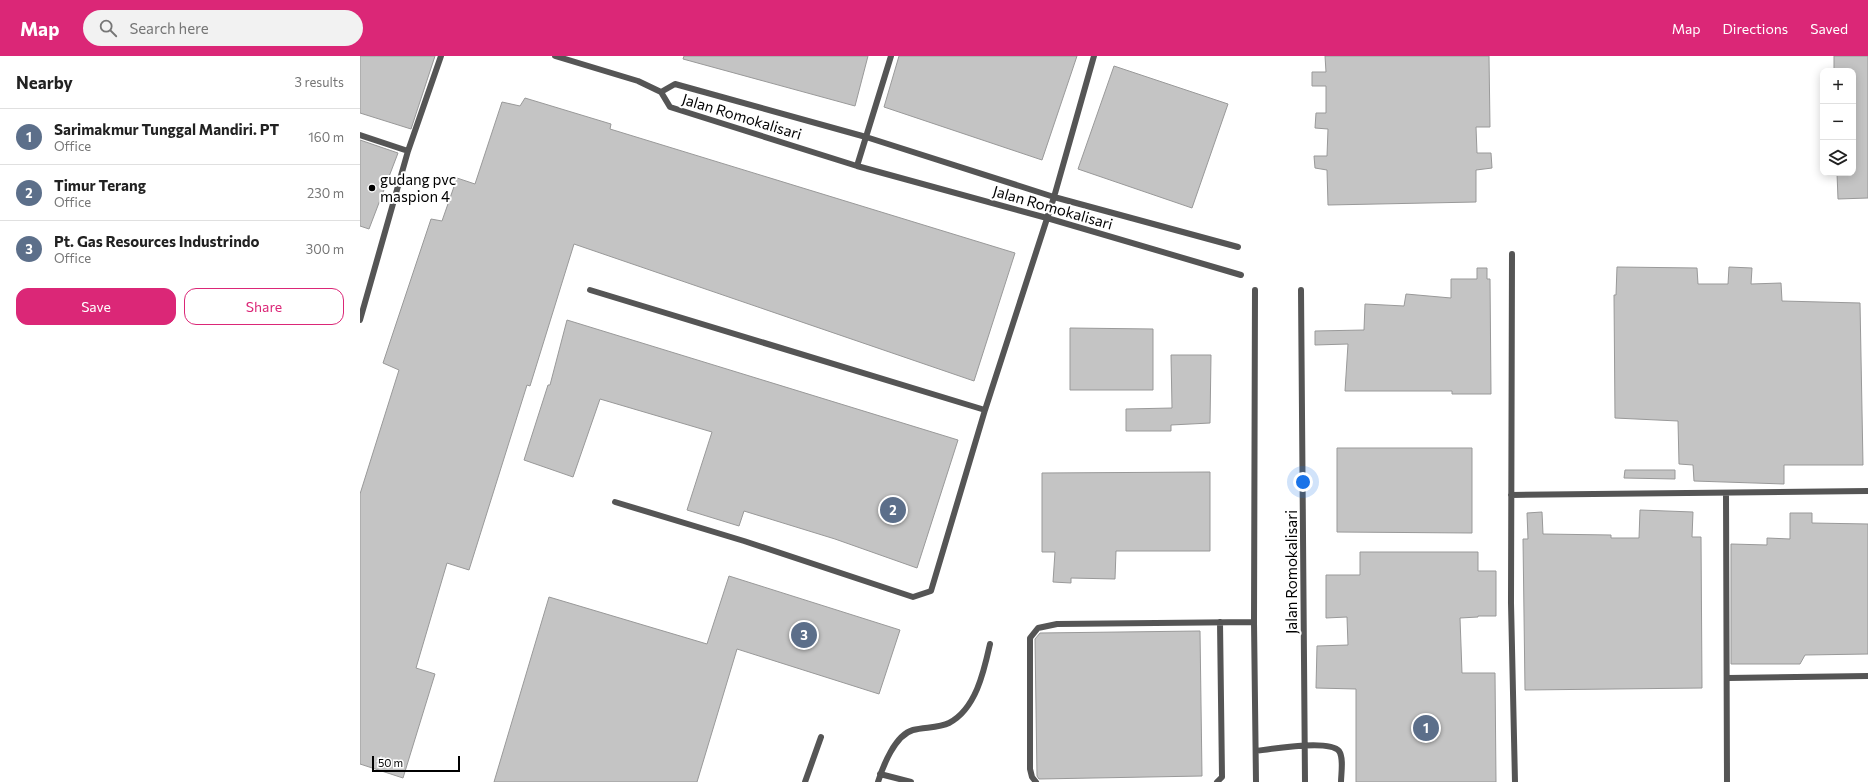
<!DOCTYPE html>
<html lang="en">
<head>
<meta charset="utf-8">
<style>
	:root { --surface:#fff; --page:#f2f2f2; --text:#222; --muted:#767676; --line:#e0e0e0; --accent:#db2777 }
	body { margin:0; font-family:Commissioner,sans-serif; background:var(--page); color:var(--text) }
	.controls { position:absolute; right:12px; top:12px; display:grid; overflow:hidden; border-radius:8px; box-shadow:0 2px 10px #0003 }
	.controls button { width:36px; height:36px; display:grid; place-items:center; padding:0; border:0; border-bottom:1px solid var(--line); background:var(--surface); color:var(--text); font:20px sans-serif }
	.scale { position:absolute; left:12px; bottom:10px; width:88px; box-sizing:border-box; padding-left:4px; border:2px solid #000; border-top:0; font-size:11px; line-height:14px; white-space:nowrap; color:#000; -webkit-text-stroke:3px #fff; paint-order:stroke }
	.you { position:absolute; left:943px; top:426px; width:14px; height:14px; margin:-10px; border:3px solid #fff; border-radius:50%; background:#1a73e8; box-shadow:0 0 0 6px #1a73e833 }
	.badge { display:grid; place-items:center; width:26px; height:26px; border-radius:50%; background:var(--accent); color:#fff; font-size:13px; font-weight:700 }
	.pin { position:absolute; translate:-50% -50%; border:2px solid #fff; box-shadow:0 1px 4px #0006 }
	.list { margin:0; padding:0; list-style:none }
	h2 { display:flex; justify-content:space-between; align-items:center; height:52px; margin:0; padding:0 16px; font-size:17px }
	h2 small { font-size:13px; font-weight:400; color:var(--muted) }
	.list li { display:grid; grid-template-columns:26px 1fr auto; gap:12px; align-items:center; box-sizing:border-box; height:56px; padding:0 16px; border-top:1px solid var(--line) }
	.list b { display:block; font-size:15px; white-space:nowrap }
	.list p { margin:0; font-size:13px; white-space:nowrap; color:var(--muted) }
	.list em { font-size:13px; font-style:normal; color:var(--muted) }
	.actions { display:flex; gap:8px; padding:12px 16px }
	.actions a { flex:1; padding:9px 0; border:1px solid var(--accent); border-radius:12px; text-align:center; font-size:14px; color:var(--accent) }
	.actions .main { background:var(--accent); color:#fff }
	.icon { flex:none; width:22px; height:22px; fill:none; stroke:currentColor; stroke-width:2; stroke-linecap:round; stroke-linejoin:round }
	.map { position:relative; flex:none; width:1508px; height:726px; overflow:hidden }
	header { display:flex; align-items:center; gap:24px; box-sizing:border-box; height:56px; padding:0 20px; background:var(--accent); color:#fff }
	header strong { font-size:19px }
	nav { display:flex; gap:22px; margin-inline-start:auto; font-size:14px }
	.search { width:280px; height:36px; background:var(--page); display:flex; align-items:center; gap:10px; box-sizing:border-box; padding:0 14px; border-radius:22px; color:var(--muted); font-size:15px }
	main { display:flex }
	aside { flex:1; background:var(--surface) }
	.map>svg:first-child { display:block }
	.building { fill:#c4c4c4; stroke:#999 }
	.lines { fill:none; stroke-linecap:round; stroke-linejoin:round }
	.service { stroke:#555; stroke-width:6 }
	.poi-dot { fill:#000; stroke:#fff; stroke-width:1.5 }
	.labels { text-anchor:middle; dominant-baseline:central; stroke-width:4; stroke-linejoin:round; paint-order:stroke }
	.street-label { font-size:15px; fill:#000; stroke:#fff }
	.poi-label { font-size:15px; fill:#000; stroke:#fff; text-anchor:start }
</style>
</head>
<body>
<header>
<strong>Map</strong>
<div class="search"><svg class="icon" aria-label="search" viewBox="0 0 24 24"><circle cx="10" cy="10" r="6"/><path d="M15 15l6 6"/></svg>Search here</div>
<nav><a>Map</a><a>Directions</a><a>Saved</a></nav>
</header>
<main>
<aside>
<h2>Nearby<small>3 results</small></h2>
<ul class="list">
<li><span class="badge" style="background:#5c6f8a">1</span><div><b>Sarimakmur Tunggal Mandiri. PT</b><p>Office</p></div><em>160 m</em></li>
<li><span class="badge" style="background:#5c6f8a">2</span><div><b>Timur Terang</b><p>Office</p></div><em>230 m</em></li>
<li><span class="badge" style="background:#5c6f8a">3</span><div><b>Pt. Gas Resources Industrindo</b><p>Office</p></div><em>300 m</em></li>
</ul>
<div class="actions"><a class="main">Save</a><a>Share</a></div>
</aside>
<div class="map">
<svg width="1508" height="726" viewBox="0 0 1508 726">
	<rect width="100%" height="100%" fill="#fff"/>
	<path class="building" d="M 0,0 L 75,0 L 51,73 L 0,57 Z
		M 324,0 L 508,0 L 495,50 L 323,3 Z
		M 539,0 L 717,0 L 682,104 L 524,51 Z
		M 965,0 L 1129,0 L 1130,71 L 1116,71 L 1117,97 L 1131,97 L 1132,112 L 1116,114 L 1116,146 L 968,149 L 967,114 L 955,112 L 954,100 L 967,100 L 968,73 L 955,72 L 956,57 L 966,57 L 966,30 L 952,30 L 952,16 L 966,16 Z
		M 1474,0 L 1508,0 L 1508,142 L 1478,143 L 1477,117 L 1493,117 L 1493,15 L 1474,15 Z
		M 754,10 L 868,48 L 832,152 L 718,113 Z
		M 165,42 L 251,68 L 250,73 L 655,197 L 614,325 L 214,188 L 170,330 L 167,329 L 109,514 L 87,507 L 56,612 L 75,618 L 43,722 L 0,708 L 0,438 L 39,314 L 23,307 L 71,163 L 82,165 L 97,122 L 115,128 L 142,46 L 160,50 Z
		M 0,84 L 38,97 L 9,173 L 0,170 Z
		M 1257,211 L 1337,212 L 1338,228 L 1368,228 L 1369,211 L 1392,212 L 1391,228 L 1421,227 L 1422,245 L 1500,247 L 1503,409 L 1424,409 L 1424,428 L 1334,425 L 1333,409 L 1319,408 L 1318,365 L 1255,362 L 1254,239 L 1256,239 Z
		M 1117,212 L 1127,212 L 1127,223 L 1130,223 L 1131,338 L 1092,338 L 1092,335 L 985,335 L 988,288 L 955,289 L 955,275 L 1004,274 L 1005,248 L 1044,250 L 1046,238 L 1091,242 L 1091,223 L 1117,223 Z
		M 207,264 L 598,384 L 557,512 L 475,483 L 384,455 L 379,470 L 327,454 L 352,376 L 240,343 L 213,421 L 164,404 L 188,329 L 190,329 Z
		M 710,272 L 793,273 L 793,334 L 710,334 Z
		M 811,299 L 851,299 L 850,367 L 811,369 L 811,375 L 766,375 L 766,353 L 812,352 Z
		M 977,392 L 1112,392 L 1112,477 L 977,476 Z
		M 1265,414 L 1315,414 L 1315,423 L 1264,422 Z
		M 850,416 L 850,495 L 756,495 L 755,523 L 711,522 L 711,527 L 693,526 L 695,496 L 682,496 L 682,417 Z
		M 1280,454 L 1333,456 L 1332,481 L 1341,481 L 1342,632 L 1165,634 L 1163,483 L 1168,483 L 1167,457 L 1182,456 L 1183,478 L 1251,479 L 1251,482 L 1279,482 Z
		M 1430,457 L 1452,457 L 1452,467 L 1508,468 L 1508,598 L 1445,599 L 1440,608 L 1371,608 L 1371,488 L 1407,489 L 1407,482 L 1430,483 Z
		M 1000,496 L 1118,496 L 1118,515 L 1136,515 L 1136,560 L 1118,560 L 1118,561 L 1100,562 L 1102,617 L 1135,617 L 1136,726 L 996,726 L 996,633 L 956,632 L 957,590 L 988,589 L 987,561 L 966,562 L 966,519 L 1000,519 Z
		M 369,520 L 540,574 L 519,638 L 377,593 L 337,726 L 134,726 L 189,541 L 347,588 Z
		M 840,575 L 842,720 L 679,723 L 677,720 L 675,583 L 680,577 Z"/>
	<g class="lines">
		<path class="service" d="M 195,0 L 278,25 L 301,36
			M 301,36 L 310,51 L 497,110 L 687,162 L 881,219
			M 301,36 L 315,28 L 506,81 L 694,141 L 878,191
			M 0,79 L 48,95
			M 497,110 L 531,0
			M 1152,198 L 1151,547 L 1155,726
			M 230,234 L 625,354
			M 895,234 L 894,566 L 896,726
			M 941,234 L 945,726
			M 0,264 L 48,95 L 81,0
			M 1366,437 L 1367,726
			M 1151,439 L 1508,435
			M 255,446 L 384,485 L 553,541 L 571,535 L 625,354 L 694,141 L 734,0
			M 1368,622 L 1508,620
			M 896,695 C 911,693 969,683 979,695 C 984,702 981,718 981,726
			M 520,718 L 551,726
			M 445,726 L 461,681
			M 518,726 C 523,710 535,679 553,674 C 564,671 579,672 589,667 C 616,653 624,615 630,588
			M 676,726 L 672,721 L 670,713 L 670,582 L 678,572 L 697,568 L 894,566
			M 857,726 L 862,721 L 860,566"/>
	</g>
	<circle class="poi-dot" cx="12" cy="132" r="4"/>
	<g class="labels">
		<g class="street-label">
			<text transform="translate(382 60) rotate(17)">Jalan Romokalisari</text>
			<text transform="translate(693 151) rotate(16)">Jalan Romokalisari</text>
			<text transform="translate(931 516) rotate(-90)">Jalan Romokalisari</text>
		</g>
		<g class="poi-label">
			<text x="20" y="123">gudang pvc<tspan x="20" dy="17">maspion 4</tspan></text>
		</g>
	</g>
</svg>
<div class="controls">
<button>+</button>
<button>−</button>
<button><svg class="icon" aria-label="layers" viewBox="0 0 24 24"><path d="M12 4l9 5-9 5-9-5zM3 14l9 5 9-5"/></svg></button>
</div>
<div class="scale">50 m</div>
<div class="you"></div>
<div class="pin badge" style="left:1066px;top:672px;background:#5c6f8a">1</div>
<div class="pin badge" style="left:533px;top:454px;background:#5c6f8a">2</div>
<div class="pin badge" style="left:444px;top:579px;background:#5c6f8a">3</div>
</div>
</main>
</body>
</html>
